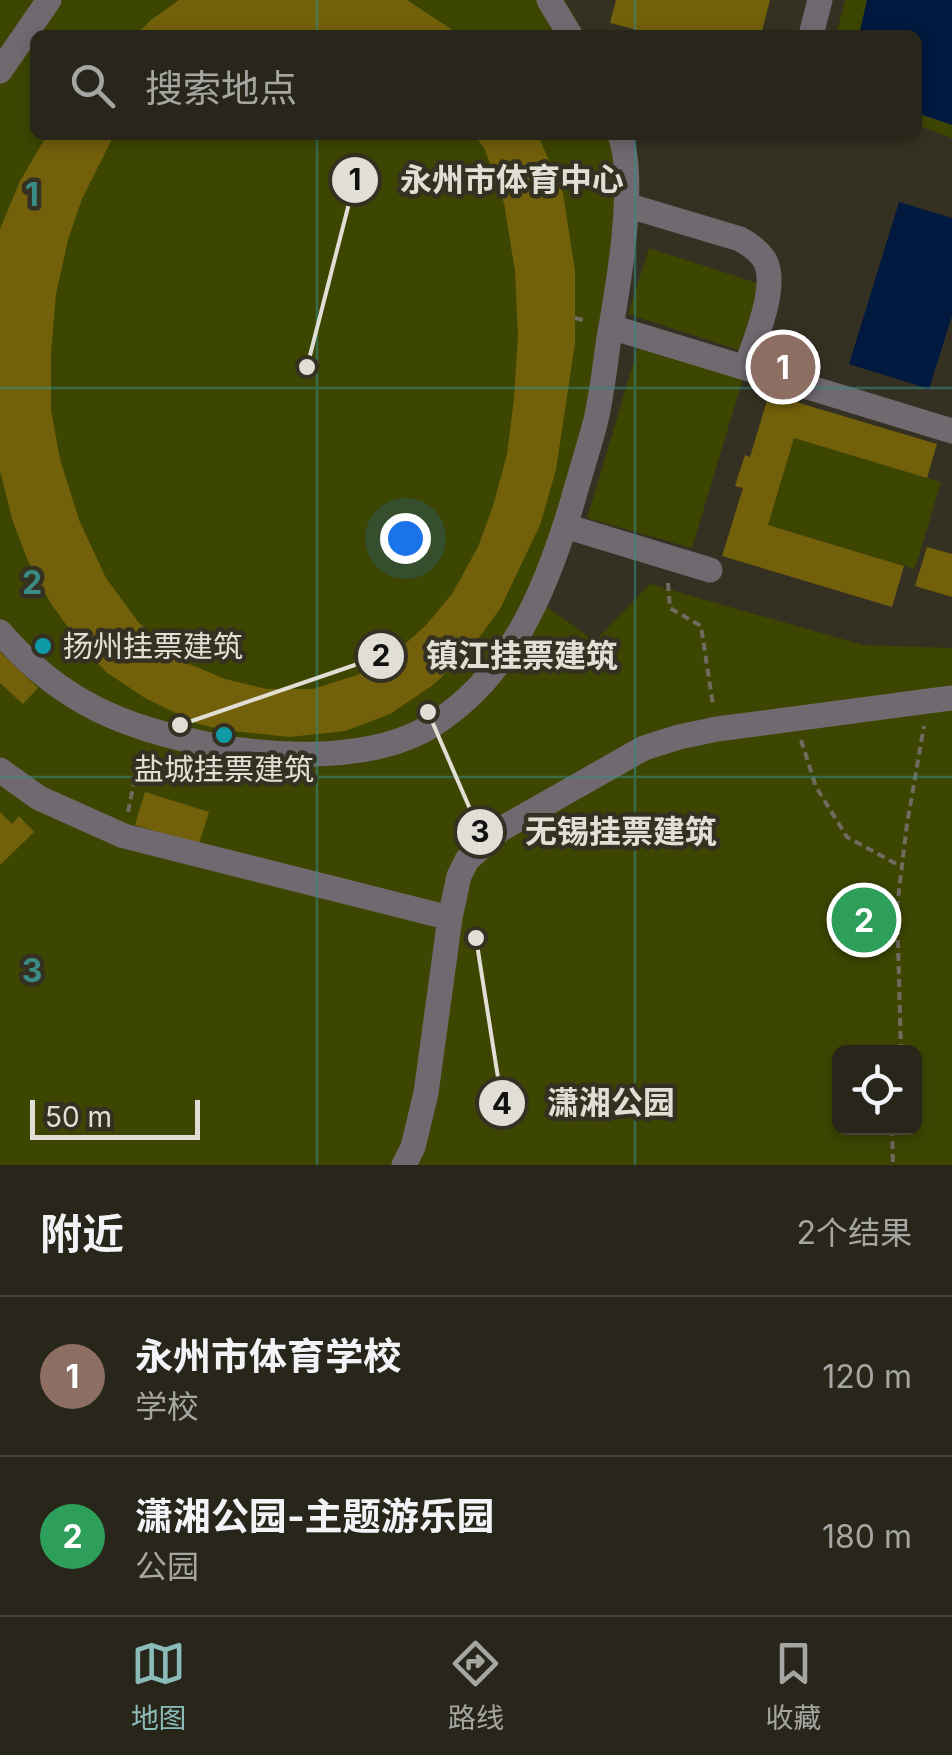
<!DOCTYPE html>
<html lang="zh">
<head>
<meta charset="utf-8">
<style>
	:root { --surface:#28251a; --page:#343127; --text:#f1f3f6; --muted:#a5a5a2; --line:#444239; --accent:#8bbbb9 }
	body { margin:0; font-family:Inter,"Noto Sans SC",sans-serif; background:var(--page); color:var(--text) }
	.controls { position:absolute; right:30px; bottom:30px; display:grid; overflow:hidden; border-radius:15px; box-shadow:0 5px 15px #0003 }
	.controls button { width:90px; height:90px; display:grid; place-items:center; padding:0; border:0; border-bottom:2px solid var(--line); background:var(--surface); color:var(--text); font:50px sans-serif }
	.scale { position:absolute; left:30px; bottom:25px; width:170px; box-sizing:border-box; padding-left:10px; border:5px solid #e1dfd5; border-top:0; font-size:28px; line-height:35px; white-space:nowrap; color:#e1dfd5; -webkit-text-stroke:8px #353122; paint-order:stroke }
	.you { position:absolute; left:405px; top:538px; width:35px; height:35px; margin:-25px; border:8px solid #fff; border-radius:50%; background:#1a73e8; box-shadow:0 0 0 15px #1a73e833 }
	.badge { display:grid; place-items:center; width:65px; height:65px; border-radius:50%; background:var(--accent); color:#fff; font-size:32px; font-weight:700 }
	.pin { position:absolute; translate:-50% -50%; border:5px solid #fff; box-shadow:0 2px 10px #0006 }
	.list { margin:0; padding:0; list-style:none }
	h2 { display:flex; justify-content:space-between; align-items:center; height:130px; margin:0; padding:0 40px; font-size:42px }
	h2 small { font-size:32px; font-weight:400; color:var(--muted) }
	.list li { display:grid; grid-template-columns:65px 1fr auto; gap:30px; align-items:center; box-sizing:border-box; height:160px; padding:0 40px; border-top:2px solid var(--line) }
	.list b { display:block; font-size:38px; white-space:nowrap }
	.list p { margin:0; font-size:32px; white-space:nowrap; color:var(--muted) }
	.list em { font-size:32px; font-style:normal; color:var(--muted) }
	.icon { flex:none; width:55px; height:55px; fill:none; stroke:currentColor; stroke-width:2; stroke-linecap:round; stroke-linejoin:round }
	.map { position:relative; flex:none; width:952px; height:1165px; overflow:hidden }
	.search { position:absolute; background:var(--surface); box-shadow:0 5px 15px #0003; left:30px; right:30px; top:30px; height:110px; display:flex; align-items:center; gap:25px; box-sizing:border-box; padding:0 35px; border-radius:15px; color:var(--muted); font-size:38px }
	.sheet { height:450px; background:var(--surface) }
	nav { display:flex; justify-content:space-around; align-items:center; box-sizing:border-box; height:140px; border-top:2px solid var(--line); background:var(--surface); font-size:28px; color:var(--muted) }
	nav a { display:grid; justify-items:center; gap:5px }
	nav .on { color:var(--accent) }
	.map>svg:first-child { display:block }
	.green { fill:#3d4601; fill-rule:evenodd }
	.water { fill:#01193f }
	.building { fill:#73600a }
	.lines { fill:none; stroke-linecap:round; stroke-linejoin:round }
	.path { stroke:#6f6b5e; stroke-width:4; stroke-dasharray:8 5; stroke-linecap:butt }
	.minor { stroke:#706a70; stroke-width:25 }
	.grid { fill:none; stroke:#398b83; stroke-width:2.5; stroke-opacity:0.55 }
	.culture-dot { fill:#0f9aa8; stroke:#353122; stroke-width:4 }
	.labels { text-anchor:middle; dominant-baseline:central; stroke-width:9; stroke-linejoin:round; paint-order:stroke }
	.poi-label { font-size:30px; fill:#e1dfd5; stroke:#353122; text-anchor:start }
	.grid-label { font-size:32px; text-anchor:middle; font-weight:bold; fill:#398b83; stroke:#353122; stroke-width:9; stroke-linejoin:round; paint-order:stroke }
	.leader { fill:none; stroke:#e1dfd5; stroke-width:4 }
	.callout-dot { fill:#e1dfd5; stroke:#353122; stroke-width:4 }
	.mark-label { font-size:30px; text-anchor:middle; font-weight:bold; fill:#111 }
	.callout-label { font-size:32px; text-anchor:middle; font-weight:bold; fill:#e1dfd5; stroke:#353122; stroke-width:9; stroke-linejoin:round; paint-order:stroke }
</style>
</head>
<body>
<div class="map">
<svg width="952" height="1165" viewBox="0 0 952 1165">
	<rect width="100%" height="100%" fill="#353122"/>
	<path class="green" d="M 0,0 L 565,0 L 585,35 L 35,35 L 35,135 L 628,135 L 637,197 L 547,607 L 595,641 L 650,584 L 863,645 L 952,648 L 952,1165 L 0,1165 ZM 840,1052 L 914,1052 L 914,1128 L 840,1128 Z
		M 845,0 L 952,0 L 952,138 L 917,125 L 917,35 L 836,35 Z
		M 649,248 L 760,284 L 739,350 L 628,314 Z
		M 640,341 L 745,371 L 692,548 L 587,518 Z
		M 794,438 L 941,482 L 915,569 L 768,525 Z"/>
	<path class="water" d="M 867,0 L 952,0 L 952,125 L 917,113 L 917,35 L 859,35 Z
		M 899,202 L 952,218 L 952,316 L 929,389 L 849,364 Z"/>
	<path class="building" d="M 179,0 L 407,0 L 460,35 L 321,35 L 300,32 L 260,35 L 136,35 L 151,20 Z
		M 616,0 L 770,0 L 761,35 L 657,35 L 610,23 Z
		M 47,135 L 114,135 L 82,199 L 68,240 L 56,294 L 51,354 L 51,410 L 60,459 L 79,520 L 106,578 L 139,623 L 182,661 L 225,679 L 267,689 L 313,689 L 357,675 L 393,655 L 426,625 L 452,594 L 478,547 L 493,506 L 507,454 L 514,398 L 518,335 L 515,271 L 504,203 L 485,150 L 475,135 L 538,135 L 563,193 L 575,271 L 575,343 L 556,470 L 540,525 L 500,609 L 469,651 L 433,685 L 390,714 L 345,731 L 290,737 L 231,731 L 229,741 L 217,738 L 219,729 L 196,723 L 145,698 L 106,672 L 78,642 L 50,602 L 28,561 L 13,522 L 0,471 L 0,229 L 20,181 Z
		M 769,394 L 937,444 L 927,478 L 794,438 L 768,525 L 904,566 L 892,607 L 722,556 L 743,488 L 735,486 L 745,455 L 750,457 Z
		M 927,547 L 952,554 L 952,597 L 915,586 Z
		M 0,652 L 38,688 L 23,704 L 0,683 Z
		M 145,792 L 209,812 L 199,844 L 135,825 Z
		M 0,812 L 12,824 L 19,816 L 34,832 L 0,865 Z"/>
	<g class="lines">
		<path class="path" d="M 575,318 L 587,321
			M 668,583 L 670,608 L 701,626 L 713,705
			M 801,740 L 816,787 L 847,837 L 902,867
			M 128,812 L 140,753
			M 901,1052 L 897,907 L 907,824 L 924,726
			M 892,1128 L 893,1165"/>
		<path class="minor" d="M 549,0 L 570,35
			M 811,35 L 820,0
			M 0,71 L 49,0
			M 626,205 L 740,239 C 749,244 758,250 764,259 C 780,285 754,341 746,368
			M 611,327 L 952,431
			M 565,526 L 710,570
			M 0,632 C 61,703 126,729 216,746 C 280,758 374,761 431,726 C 512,676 547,587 573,500 C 580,474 589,447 596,420 C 602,393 605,365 609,338 C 618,288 637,180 620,135
			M 0,770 L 39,798 L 124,836 L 450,918
			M 404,1165 L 413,1147 L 426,1093 L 450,918 L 459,876 L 467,860 L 501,829 L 644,748 L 679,737 L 717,729 L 952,698"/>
	</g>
	<path class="grid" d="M 317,0 L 317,35M 635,0 L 635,35M 317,135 L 317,1165M 635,135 L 635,1165M 0,388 L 952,388M 0,777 L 952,777"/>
	<g class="culture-dot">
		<circle cx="43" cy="646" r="10"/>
		<circle cx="224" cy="735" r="10"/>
	</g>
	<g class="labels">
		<g class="poi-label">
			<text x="63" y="646">扬州挂票建筑</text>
			<text x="224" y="769" text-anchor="middle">盐城挂票建筑</text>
		</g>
	</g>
	<g class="grid-label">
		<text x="32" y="206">1</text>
		<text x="32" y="594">2</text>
		<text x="32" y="982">3</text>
	</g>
	<path class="leader" d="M307 367L355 180M180 725L381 656M428 712L480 832M476 938L502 1103"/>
	<g class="callout-dot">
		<circle cx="307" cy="367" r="10"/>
		<circle cx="180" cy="725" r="10"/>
		<circle cx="428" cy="712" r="10"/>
		<circle cx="476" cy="938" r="10"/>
		<circle cx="355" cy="180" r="25"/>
		<circle cx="381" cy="656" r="25"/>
		<circle cx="480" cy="832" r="25"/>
		<circle cx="502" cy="1103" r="25"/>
	</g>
	<g class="mark-label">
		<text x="355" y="190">1</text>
		<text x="381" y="666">2</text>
		<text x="480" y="842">3</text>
		<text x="502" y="1114">4</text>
	</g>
	<g class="callout-label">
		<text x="512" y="191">永州市体育中心</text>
		<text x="522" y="667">镇江挂票建筑</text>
		<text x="621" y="843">无锡挂票建筑</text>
		<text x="611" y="1114">潇湘公园</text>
	</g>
</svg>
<div class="controls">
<button><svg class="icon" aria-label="locate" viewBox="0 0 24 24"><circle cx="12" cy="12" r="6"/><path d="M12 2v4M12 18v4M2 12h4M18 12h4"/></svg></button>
</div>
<div class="scale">50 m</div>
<div class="you"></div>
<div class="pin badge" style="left:783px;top:367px;background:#8d6e63">1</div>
<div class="pin badge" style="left:864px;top:920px;background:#2e9e5b">2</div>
<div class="search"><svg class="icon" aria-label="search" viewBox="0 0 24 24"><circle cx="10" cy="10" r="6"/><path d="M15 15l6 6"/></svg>搜索地点</div>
</div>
<section class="sheet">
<h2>附近<small>2个结果</small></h2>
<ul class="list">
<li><span class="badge" style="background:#8d6e63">1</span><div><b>永州市体育学校</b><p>学校</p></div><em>120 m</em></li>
<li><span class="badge" style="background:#2e9e5b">2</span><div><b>潇湘公园-主题游乐园</b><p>公园</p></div><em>180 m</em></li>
</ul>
</section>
<nav>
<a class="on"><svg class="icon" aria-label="map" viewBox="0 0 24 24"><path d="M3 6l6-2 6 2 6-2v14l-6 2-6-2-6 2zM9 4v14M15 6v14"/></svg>地图</a>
<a><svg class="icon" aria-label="directions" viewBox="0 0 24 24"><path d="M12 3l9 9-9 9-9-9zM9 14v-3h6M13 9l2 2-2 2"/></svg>路线</a>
<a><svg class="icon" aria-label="saved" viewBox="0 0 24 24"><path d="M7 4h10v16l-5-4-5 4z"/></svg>收藏</a>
</nav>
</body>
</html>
